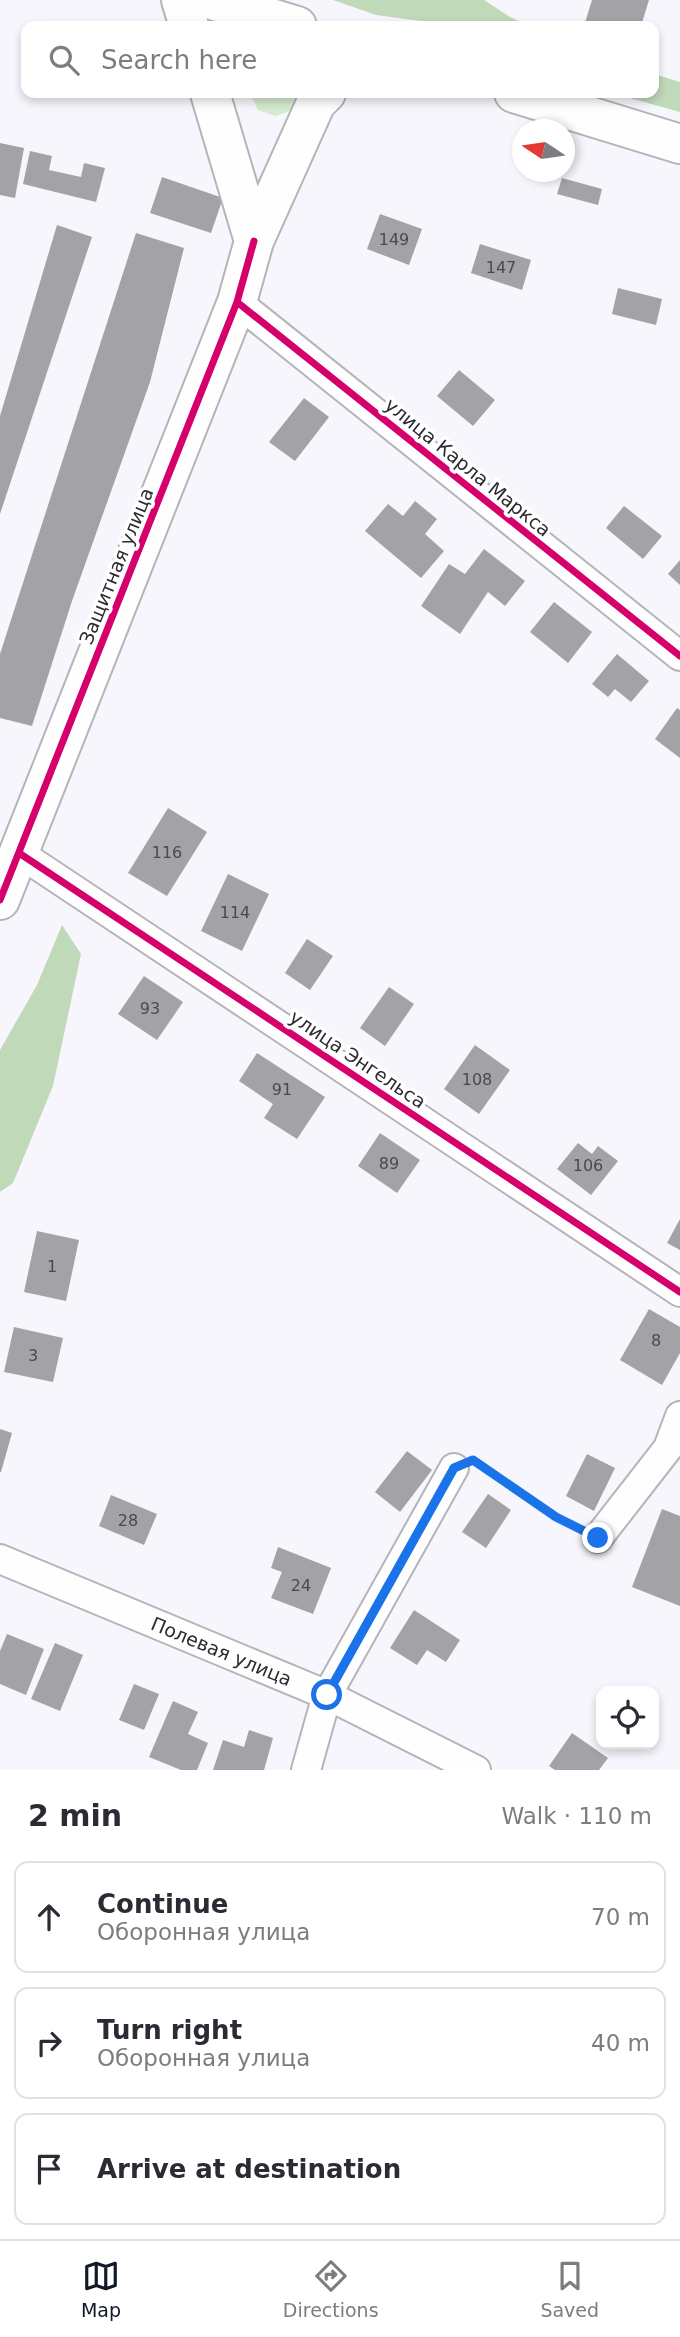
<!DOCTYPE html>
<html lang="en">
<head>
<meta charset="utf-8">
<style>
	:root { --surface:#fff; --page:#f2f2f3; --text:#2b2b33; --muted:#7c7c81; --line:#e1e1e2; --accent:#111827 }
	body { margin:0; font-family:"DejaVu Sans",sans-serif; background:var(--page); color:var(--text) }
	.controls { position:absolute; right:21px; bottom:21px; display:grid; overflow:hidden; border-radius:14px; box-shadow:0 4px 10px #0003 }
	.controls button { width:63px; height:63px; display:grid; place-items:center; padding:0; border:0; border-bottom:2px solid var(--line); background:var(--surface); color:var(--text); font:35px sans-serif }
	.compass { position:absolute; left:512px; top:119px; width:63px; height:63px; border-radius:50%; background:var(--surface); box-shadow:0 4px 10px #0003; rotate:283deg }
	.stop { position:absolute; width:21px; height:21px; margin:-16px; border:5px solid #1a73e8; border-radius:50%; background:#fff }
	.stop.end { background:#1a73e8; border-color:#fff; box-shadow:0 2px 7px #0008 }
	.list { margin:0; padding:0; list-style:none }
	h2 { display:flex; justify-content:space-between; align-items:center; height:91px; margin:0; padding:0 28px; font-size:30px }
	h2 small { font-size:23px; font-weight:400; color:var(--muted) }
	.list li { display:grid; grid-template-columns:46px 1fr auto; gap:21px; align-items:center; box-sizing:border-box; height:112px; margin:0 14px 14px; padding:0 14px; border:2px solid var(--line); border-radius:14px }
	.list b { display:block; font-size:26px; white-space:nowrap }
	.list p { margin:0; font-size:23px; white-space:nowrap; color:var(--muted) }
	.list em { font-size:23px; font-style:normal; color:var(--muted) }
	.icon { flex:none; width:38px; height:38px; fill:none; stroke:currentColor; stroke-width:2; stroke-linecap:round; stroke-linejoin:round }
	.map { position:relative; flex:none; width:680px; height:1770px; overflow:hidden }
	.search { position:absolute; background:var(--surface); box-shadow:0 4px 10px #0003; left:21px; right:21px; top:21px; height:77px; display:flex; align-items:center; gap:18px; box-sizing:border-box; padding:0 24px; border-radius:14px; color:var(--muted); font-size:26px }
	.sheet { height:469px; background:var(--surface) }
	nav { display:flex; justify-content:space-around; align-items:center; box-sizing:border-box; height:98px; border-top:2px solid var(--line); background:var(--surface); font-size:19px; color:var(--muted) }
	nav a { display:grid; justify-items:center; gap:4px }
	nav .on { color:var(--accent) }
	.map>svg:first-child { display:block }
	.green { fill:#d5ebcf }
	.forest { fill:#c0d9b8 }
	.building { fill:#a2a2a7 }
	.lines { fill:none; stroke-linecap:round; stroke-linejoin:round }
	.street-casing { stroke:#b4b4b9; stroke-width:32 }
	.secondary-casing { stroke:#b4b4b9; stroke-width:42 }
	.path { stroke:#e0e0e2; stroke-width:4.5; stroke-dasharray:3.5 3.5; stroke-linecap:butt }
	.street { stroke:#fefeff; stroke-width:28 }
	.secondary { stroke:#fefeff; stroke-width:38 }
	.cycleway-casing { stroke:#fff; stroke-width:11 }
	.cycleway { stroke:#d6006c; stroke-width:7 }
	.route { stroke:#1a73e8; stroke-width:9 }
	.labels { text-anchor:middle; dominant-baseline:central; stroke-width:7; stroke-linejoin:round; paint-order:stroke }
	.number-label { font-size:16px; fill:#4a4a4e }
	.street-label { font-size:19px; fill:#2c2c30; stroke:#fff }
</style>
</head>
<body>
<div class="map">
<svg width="680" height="1770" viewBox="0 0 680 1770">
	<rect width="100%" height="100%" fill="#f6f6fc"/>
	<path class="green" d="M 250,93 L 300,93 L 300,96 L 291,111 L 275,116 L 258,110 Z"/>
	<path class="forest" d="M 333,0 L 484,0 L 510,17 L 529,26 L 439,26 L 421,21 L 376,15 Z
		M 654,74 L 680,82 L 680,112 L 612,93 L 654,93 Z
		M 62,925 L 81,954 L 53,1086 L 13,1183 L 0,1192 L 0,1050 L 37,985 Z"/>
	<path class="building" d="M 592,0 L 649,0 L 641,26 L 584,26 Z
		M 0,143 L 24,148 L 15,198 L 0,195 Z
		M 30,151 L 52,156 L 49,170 L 81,177 L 84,163 L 105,168 L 96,202 L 23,184 Z
		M 162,177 L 223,198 L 211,233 L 150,213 Z
		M 562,178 L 602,189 L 598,205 L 557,194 Z
		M 380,214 L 422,229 L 409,265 L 367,249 Z
		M 57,225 L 92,237 L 0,514 L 0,416 Z
		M 136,233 L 184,248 L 150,382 L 72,601 L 32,726 L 0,718 L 0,654 Z
		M 480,244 L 531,260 L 522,290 L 471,273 Z
		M 618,288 L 662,299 L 656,325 L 612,314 Z
		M 459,370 L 495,400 L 473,426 L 437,396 Z
		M 304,398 L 329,417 L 295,461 L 269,442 Z
		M 415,501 L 437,519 L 425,534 L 444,551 L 421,578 L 365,531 L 388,504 L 403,516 Z
		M 624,506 L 662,536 L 643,559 L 606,528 Z
		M 484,549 L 525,581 L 505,606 L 488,592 L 460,634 L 421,606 L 449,564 L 465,574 Z
		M 680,560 L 680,585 L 668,574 Z
		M 554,602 L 592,632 L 568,663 L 530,632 Z
		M 617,654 L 649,681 L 631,702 L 615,689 L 608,697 L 592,684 Z
		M 677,708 L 680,710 L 680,758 L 655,739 Z
		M 168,808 L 207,832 L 167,896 L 128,873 Z
		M 228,874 L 269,894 L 242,951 L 201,931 Z
		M 307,939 L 333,956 L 310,990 L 285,973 Z
		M 144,976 L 183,1002 L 157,1040 L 118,1014 Z
		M 389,987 L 414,1004 L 385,1046 L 360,1028 Z
		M 475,1045 L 510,1070 L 479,1114 L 444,1089 Z
		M 257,1053 L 325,1097 L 297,1139 L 264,1118 L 273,1104 L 239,1081 Z
		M 380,1133 L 420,1160 L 397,1193 L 358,1166 Z
		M 578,1143 L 592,1154 L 598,1146 L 618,1161 L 591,1195 L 557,1169 Z
		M 680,1219 L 680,1250 L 667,1243 Z
		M 37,1231 L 79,1240 L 66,1301 L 24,1292 Z
		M 649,1309 L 680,1327 L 680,1353 L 662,1385 L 620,1360 Z
		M 14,1327 L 63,1338 L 53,1382 L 4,1372 Z
		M 0,1429 L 12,1433 L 1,1472 L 0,1472 Z
		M 407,1451 L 432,1470 L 400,1512 L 375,1492 Z
		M 587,1454 L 615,1468 L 594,1511 L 566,1496 Z
		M 488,1494 L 511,1510 L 486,1548 L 462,1532 Z
		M 111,1495 L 157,1514 L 144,1545 L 99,1526 Z
		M 662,1509 L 680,1516 L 680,1606 L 632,1587 Z
		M 278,1547 L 331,1568 L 313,1614 L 271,1598 L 282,1572 L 271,1568 Z
		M 414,1610 L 460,1640 L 446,1662 L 427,1650 L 417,1665 L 390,1648 Z
		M 7,1634 L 44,1649 L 26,1695 L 0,1684 L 0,1651 Z
		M 55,1643 L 83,1655 L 60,1711 L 31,1699 Z
		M 134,1684 L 159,1694 L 144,1730 L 119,1720 Z
		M 173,1701 L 198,1712 L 188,1734 L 208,1743 L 197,1770 L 181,1770 L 149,1757 Z
		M 249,1730 L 273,1738 L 264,1770 L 213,1770 L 223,1740 L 244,1747 Z
		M 572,1733 L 608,1758 L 599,1770 L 555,1770 L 549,1766 Z"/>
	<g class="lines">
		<defs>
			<g id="street">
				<path d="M 237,302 L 680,656"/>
				<path d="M 19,853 L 680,1292"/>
				<path d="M 598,1538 L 668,1448 L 680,1416"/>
				<path id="s1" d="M 0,1559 L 327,1695 L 476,1770"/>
				<path d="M 306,1770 L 327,1695 L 454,1468"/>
			</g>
			<path id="secondary" d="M 181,0 L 189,26
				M 212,0 L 297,26
				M 210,93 L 254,241
				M 514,93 L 680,144
				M 0,900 L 237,302 L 254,241 L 316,103 L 326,93"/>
		</defs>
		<use href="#street" class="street-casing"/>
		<use href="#secondary" class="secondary-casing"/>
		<path class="path" d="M 480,1465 L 556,1517 L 575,1527"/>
		<use href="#street" class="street"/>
		<use href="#secondary" class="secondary"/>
		<defs>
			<path id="cycleway" d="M 237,302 L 680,656
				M 19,853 L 680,1292
				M 0,900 L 237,302 L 254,241"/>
		</defs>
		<use href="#cycleway" class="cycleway-casing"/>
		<use href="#cycleway" class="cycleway"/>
	</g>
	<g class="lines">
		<path class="route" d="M 327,1695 L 454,1468 L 473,1460 L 556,1517 L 598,1538"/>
	</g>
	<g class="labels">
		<g class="number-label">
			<text x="394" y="239">149</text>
			<text x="501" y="267">147</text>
			<text x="167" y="852">116</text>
			<text x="235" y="912">114</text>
			<text x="150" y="1008">93</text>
			<text x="477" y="1079">108</text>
			<text x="282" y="1089">91</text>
			<text x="389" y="1163">89</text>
			<text x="588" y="1165">106</text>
			<text x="52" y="1266">1</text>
			<text x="656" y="1340">8</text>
			<text x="33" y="1355">3</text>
			<text x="128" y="1520">28</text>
			<text x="301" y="1585">24</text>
		</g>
		<g class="street-label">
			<text transform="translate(468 467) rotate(39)">улица Карла Маркса</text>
			<text transform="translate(116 566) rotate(-68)">Защитная улица</text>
			<text transform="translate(358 1059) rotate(34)">улица Энгельса</text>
			<text stroke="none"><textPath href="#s1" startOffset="240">Полевая улица</textPath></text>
		</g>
	</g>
</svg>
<div class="controls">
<button><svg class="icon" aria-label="locate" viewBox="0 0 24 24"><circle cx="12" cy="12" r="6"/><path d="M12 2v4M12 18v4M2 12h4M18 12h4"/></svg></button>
</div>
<svg class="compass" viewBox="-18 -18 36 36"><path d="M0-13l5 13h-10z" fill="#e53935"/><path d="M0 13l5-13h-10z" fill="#7c7c81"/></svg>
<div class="stop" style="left:327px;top:1695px"></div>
<div class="stop end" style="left:598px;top:1538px"></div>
<div class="search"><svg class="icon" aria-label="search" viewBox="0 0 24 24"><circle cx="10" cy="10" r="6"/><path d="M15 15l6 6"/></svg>Search here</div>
</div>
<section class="sheet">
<h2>2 min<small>Walk · 110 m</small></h2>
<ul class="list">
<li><svg class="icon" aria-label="ahead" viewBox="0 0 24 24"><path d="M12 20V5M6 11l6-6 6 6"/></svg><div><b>Continue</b><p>Оборонная улица</p></div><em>70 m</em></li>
<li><svg class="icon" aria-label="right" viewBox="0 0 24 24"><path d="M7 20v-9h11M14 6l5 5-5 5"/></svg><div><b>Turn right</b><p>Оборонная улица</p></div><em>40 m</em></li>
<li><svg class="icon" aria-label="arrive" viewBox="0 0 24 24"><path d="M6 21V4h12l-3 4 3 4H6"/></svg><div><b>Arrive at destination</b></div></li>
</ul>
</section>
<nav>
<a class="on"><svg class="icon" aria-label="map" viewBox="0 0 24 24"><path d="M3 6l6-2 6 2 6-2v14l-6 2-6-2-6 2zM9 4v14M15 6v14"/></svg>Map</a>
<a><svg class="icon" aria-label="directions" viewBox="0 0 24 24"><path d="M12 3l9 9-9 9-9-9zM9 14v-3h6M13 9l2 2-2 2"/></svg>Directions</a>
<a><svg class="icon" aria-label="saved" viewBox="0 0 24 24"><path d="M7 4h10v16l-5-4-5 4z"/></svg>Saved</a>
</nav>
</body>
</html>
